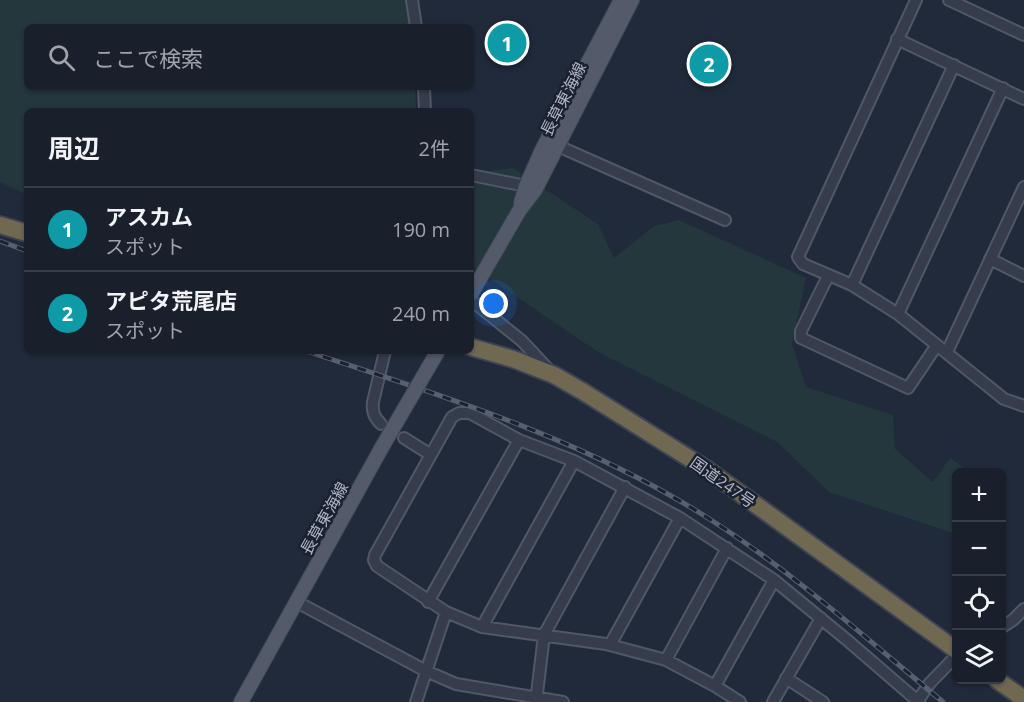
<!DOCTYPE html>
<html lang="ja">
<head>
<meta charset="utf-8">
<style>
	:root { --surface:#19202c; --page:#262d38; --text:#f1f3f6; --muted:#9fa3a9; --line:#373e48; --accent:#ea580c }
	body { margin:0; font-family:"Open Sans","Noto Sans JP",sans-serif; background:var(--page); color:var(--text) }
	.controls { position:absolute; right:18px; bottom:18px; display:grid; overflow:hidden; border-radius:9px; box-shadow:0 2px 4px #0004 }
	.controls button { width:54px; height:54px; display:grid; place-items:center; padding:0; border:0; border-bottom:2px solid var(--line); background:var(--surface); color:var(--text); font:30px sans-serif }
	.you { position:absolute; left:494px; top:304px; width:21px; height:21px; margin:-15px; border:4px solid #fff; border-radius:50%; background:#1a73e8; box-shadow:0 0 0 9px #1a73e833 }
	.badge { display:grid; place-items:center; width:39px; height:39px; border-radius:50%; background:var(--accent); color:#fff; font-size:20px; font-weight:700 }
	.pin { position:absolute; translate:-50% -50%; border:3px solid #fff; box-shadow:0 2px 6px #0006 }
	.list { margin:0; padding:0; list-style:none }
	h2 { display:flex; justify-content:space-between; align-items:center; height:78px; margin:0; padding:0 24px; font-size:26px }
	h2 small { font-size:20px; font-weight:400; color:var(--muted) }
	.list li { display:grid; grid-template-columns:39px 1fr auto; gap:18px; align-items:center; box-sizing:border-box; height:84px; padding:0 24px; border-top:2px solid var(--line) }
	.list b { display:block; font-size:22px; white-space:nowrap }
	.list p { margin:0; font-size:20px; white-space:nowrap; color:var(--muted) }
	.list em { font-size:20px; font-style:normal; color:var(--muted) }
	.icon { flex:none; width:33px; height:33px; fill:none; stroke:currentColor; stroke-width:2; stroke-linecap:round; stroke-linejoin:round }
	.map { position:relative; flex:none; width:1024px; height:702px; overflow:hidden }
	.search { position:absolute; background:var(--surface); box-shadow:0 2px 4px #0004; left:24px; top:24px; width:450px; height:66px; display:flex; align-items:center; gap:15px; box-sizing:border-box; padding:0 21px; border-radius:9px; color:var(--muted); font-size:22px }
	.panel { position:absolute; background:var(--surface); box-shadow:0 2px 4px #0004; left:24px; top:108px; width:450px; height:246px; border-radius:9px }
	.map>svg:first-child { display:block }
	.green { fill:#23373c }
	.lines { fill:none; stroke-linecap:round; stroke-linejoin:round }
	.minor-casing { stroke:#505766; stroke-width:14 }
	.major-casing { stroke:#3e4554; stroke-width:16 }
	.highway-casing { stroke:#3d4453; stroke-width:20 }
	.minor { stroke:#353c4b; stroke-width:10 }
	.major { stroke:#535b6b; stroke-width:14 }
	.highway { stroke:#716852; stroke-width:16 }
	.rail-casing { stroke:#575f72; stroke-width:5 }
	.rail { stroke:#1a2130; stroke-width:3; stroke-dasharray:9; stroke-linecap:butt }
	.major-bridge-casing { stroke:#3e4554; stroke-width:16; stroke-linecap:butt }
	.major-bridge { stroke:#535b6b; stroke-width:14 }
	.labels { text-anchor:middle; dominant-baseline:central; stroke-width:5; stroke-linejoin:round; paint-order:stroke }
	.street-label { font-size:16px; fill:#b0b7c7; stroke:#1a2130 }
</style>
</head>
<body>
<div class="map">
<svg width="1024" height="702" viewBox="0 0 1024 702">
	<rect width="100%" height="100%" fill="#212a3b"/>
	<path class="green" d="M 0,0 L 409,0 L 411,27 L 27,27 L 27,87 L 415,87 L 416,111 L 27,111 L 27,195 L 0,182 Z
		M 513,168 L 598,224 L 614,258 L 654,226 L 679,220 L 806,278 L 792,344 L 806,387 L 893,415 L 895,449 L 933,482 L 950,458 L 969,472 L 956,472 L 956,534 L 829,492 L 777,442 L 598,352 L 471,266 L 471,173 Z"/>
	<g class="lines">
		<defs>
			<path id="minor" d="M 412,0 L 416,27
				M 916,0 L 798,257 L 803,264 L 852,285 L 898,314 L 1004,399 L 1024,406
				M 949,0 L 1024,35
				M 897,39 L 1024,99
				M 424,87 L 425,111
				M 558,146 L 725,220
				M 471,175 L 526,186
				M 990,259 L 1024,276
				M 828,276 L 801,331 L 801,338 L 908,388 L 937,345
				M 852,285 L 954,65
				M 471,300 L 522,341 L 549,370
				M 898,314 L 1003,88
				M 947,352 L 1024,187
				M 381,424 C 374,417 372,412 373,402 L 385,351
				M 404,438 L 431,455
				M 297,602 L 426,671 L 456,684 L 563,702
				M 428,602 L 519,440
				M 482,627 L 574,461
				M 1002,627 L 1013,620 L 1024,609
				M 610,645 L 680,518
				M 666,660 L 727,548
				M 786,678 L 823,702
				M 715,686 L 774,580
				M 416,702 L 446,612
				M 536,702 L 544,635 L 625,487
				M 740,702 L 715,686 L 666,660 L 606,644 L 482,627 L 446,612 L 377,566 L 374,560 L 375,555 L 452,417 L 459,413 L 470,413 L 519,440 L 574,461 L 680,518 L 774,580 L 847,640 L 919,702
				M 773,702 L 821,618
				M 917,702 L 929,684 L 956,656"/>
			<path id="major" d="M 521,203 L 526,186 L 542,150 L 621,0
				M 471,294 L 519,211 L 535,190 L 632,0
				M 241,702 L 382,447"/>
			<path id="highway" d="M 0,225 L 27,233
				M 471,347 L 513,359 L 554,375 L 582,391 L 708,470 L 956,650
				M 997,680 L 1024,699"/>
		</defs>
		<use href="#minor" class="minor-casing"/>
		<use href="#major" class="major-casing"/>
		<use href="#highway" class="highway-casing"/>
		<use href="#minor" class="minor"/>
		<use href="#major" class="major"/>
		<use href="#highway" class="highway"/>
		<defs>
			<path id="rail" d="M 0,241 L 27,251
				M 306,351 C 445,397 587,440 711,520 C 794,573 867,639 943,702"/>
		</defs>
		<use href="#rail" class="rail-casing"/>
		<use href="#rail" class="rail"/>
		<defs>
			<path id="major-bridge" d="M 382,447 L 438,351"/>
		</defs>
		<use href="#major-bridge" class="major-bridge-casing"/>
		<use href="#major-bridge" class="major-bridge"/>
	</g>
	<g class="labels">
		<g class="street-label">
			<text transform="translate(563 99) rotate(-63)">長草東海線</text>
			<text transform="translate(723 482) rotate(35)">国道247号</text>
			<text transform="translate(324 518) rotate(-61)">長草東海線</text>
		</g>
	</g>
</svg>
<div class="controls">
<button>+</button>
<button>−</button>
<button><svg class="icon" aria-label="locate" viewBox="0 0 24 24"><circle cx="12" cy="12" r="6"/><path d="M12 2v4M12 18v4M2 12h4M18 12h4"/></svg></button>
<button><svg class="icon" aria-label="layers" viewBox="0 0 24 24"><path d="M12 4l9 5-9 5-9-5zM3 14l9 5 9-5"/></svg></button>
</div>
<div class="you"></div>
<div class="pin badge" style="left:507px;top:43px;background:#0f9aa8">1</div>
<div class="pin badge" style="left:709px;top:64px;background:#0f9aa8">2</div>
<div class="search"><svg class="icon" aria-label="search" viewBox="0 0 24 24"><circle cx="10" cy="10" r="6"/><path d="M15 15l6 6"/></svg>ここで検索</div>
<section class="panel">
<h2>周辺<small>2件</small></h2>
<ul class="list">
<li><span class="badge" style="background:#0f9aa8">1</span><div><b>アスカム</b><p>スポット</p></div><em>190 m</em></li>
<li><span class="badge" style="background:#0f9aa8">2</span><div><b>アピタ荒尾店</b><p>スポット</p></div><em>240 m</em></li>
</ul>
</section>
</div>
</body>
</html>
